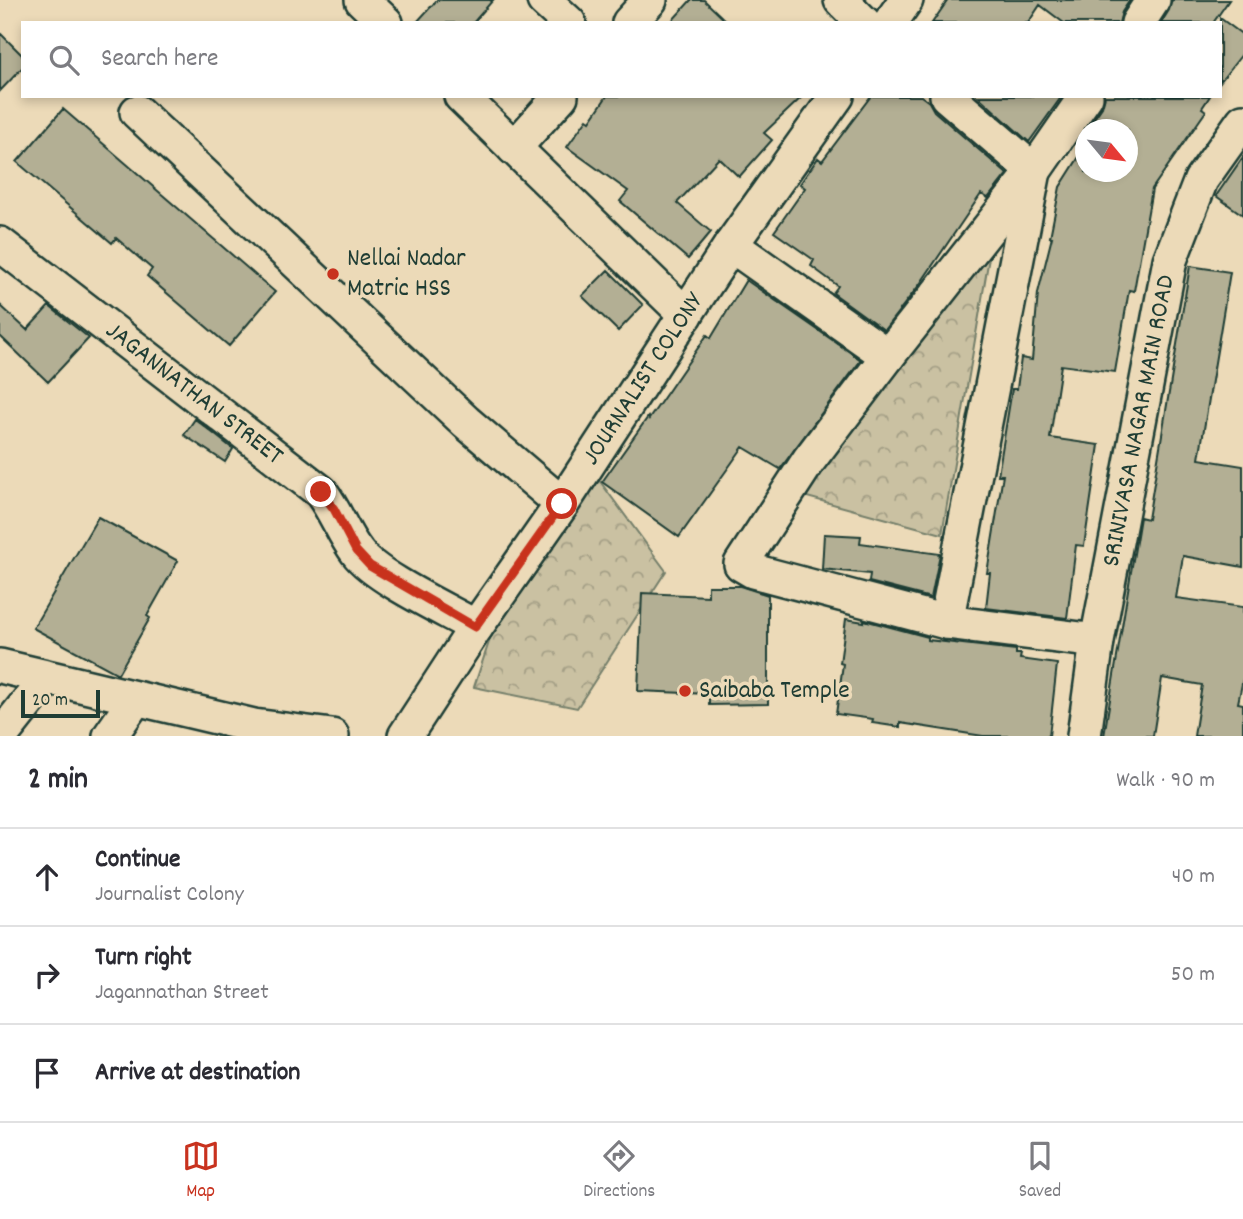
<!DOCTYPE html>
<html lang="en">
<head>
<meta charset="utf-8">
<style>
	:root { --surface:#fff; --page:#f2f2f3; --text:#2b2b33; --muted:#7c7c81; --line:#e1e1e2; --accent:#c8321e }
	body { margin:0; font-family:Dekko,sans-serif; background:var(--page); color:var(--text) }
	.compass { position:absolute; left:1075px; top:119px; width:63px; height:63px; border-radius:50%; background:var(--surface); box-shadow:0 4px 10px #0003; rotate:119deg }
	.scale { position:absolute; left:21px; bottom:18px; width:79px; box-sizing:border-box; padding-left:7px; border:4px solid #1f3d34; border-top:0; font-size:19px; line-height:24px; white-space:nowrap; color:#1f3d34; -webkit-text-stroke:5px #ecdab8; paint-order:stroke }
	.stop { position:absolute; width:21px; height:21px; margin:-16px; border:5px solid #c8321e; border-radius:50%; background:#fff }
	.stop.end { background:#c8321e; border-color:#fff; box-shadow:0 2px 7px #0008 }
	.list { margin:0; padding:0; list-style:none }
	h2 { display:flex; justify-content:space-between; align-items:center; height:91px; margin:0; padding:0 28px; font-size:30px }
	h2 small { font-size:23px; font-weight:400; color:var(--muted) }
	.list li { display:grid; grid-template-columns:46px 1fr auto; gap:21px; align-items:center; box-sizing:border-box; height:98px; padding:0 28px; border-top:2px solid var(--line) }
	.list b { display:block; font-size:26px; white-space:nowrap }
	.list p { margin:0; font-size:23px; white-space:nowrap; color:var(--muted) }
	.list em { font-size:23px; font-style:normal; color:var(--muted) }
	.icon { flex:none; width:38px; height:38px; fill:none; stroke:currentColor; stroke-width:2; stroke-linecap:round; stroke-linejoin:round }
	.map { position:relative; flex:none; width:1243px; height:736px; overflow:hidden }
	.search { position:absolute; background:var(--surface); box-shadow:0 4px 10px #0003; left:21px; right:21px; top:21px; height:77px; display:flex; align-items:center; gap:18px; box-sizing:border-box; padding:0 24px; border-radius:0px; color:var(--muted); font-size:26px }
	.sheet { height:385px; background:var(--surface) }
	nav { display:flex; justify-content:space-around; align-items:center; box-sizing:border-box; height:98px; border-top:2px solid var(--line); background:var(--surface); font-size:19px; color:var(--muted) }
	nav a { display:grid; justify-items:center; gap:4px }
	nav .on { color:var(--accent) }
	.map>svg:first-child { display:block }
	.park { fill:url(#park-crowns); stroke:#747f6b; stroke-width:2 }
	.building { fill:#b3af94; stroke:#1f3d34; stroke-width:2 }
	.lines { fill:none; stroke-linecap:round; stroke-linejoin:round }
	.minor-casing { stroke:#1f3d34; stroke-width:38 }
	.minor { stroke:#ecdab8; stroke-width:33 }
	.route { stroke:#c8321e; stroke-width:9 }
	.poi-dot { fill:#c8321e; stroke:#ecdab8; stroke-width:2.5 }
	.labels { text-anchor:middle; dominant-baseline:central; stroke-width:7; stroke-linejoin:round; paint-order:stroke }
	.poi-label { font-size:26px; fill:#1f3d34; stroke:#ecdab8; text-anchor:start }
	.street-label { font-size:26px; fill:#1f3d34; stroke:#ecdab8 }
</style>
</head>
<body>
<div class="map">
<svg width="1243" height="736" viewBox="0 0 1243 736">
	<defs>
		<pattern id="park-crowns" width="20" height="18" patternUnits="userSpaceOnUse" patternTransform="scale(1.75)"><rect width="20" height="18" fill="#cac1a2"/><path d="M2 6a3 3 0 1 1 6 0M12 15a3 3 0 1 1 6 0" fill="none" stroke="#a39e85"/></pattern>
	</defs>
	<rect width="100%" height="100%" fill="#ecdab8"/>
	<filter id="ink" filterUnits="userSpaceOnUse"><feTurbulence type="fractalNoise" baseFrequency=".0143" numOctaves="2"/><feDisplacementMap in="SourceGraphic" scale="14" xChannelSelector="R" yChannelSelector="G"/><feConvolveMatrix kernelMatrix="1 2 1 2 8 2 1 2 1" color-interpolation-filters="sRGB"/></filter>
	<g filter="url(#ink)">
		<path class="park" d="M 994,228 L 942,534 L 796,494 Z
			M 596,476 L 666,571 L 577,708 L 474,687 L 496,621 Z"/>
		<path class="building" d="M 437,0 L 493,0 L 473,23 L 416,23 Z
			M 691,0 L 704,0 L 728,23 L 670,23 Z
			M 948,0 L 1130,0 L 1122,12 L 1119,23 L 1064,23 L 1040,5 L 1028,23 L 932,23 Z
			M 1172,0 L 1229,0 L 1213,23 L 1161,23 L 1169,10 Z
			M 1220,18 L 1243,35 L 1243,53 L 1220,82 Z
			M 0,33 L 23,56 L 23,67 L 0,91 Z
			M 607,96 L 803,96 L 764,133 L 772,140 L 739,177 L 719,158 L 677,203 L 711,232 L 688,259 L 620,201 L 628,191 L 567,147 L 587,119 L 590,121 Z
			M 871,96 L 921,96 L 929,102 L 934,111 L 1007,174 L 988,198 L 981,194 L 920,284 L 884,330 L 833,293 L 838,286 L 811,266 L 814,260 L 774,232 L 805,188 L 800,184 L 818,158 L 822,161 Z
			M 978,96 L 1062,96 L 1029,142 Z
			M 1105,96 L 1210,96 L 1202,108 L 1206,111 L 1152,189 L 1134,291 L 1129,290 L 1115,372 L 1061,365 L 1050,438 L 1099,445 L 1084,546 L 1076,545 L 1067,618 L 986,608 L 990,573 L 987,573 L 1003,475 L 998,475 L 1012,389 L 1017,389 L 1021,358 L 1032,360 L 1038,293 L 1052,237 L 1050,237 L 1060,187 L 1086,146 L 1086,172 L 1128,172 L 1128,130 L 1086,130 L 1102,107 Z
			M 63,109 L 275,292 L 229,346 L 147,276 L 152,269 L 116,238 L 112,243 L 17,162 Z
			M 1243,157 L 1243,215 L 1216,196 Z
			M 1190,266 L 1230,272 L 1199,459 L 1243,466 L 1243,567 L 1183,556 L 1176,598 L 1243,607 L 1243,679 L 1238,703 L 1243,704 L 1243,736 L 1194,736 L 1202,685 L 1162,678 L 1153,736 L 1104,736 L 1140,517 L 1148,519 Z
			M 608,270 L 643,305 L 618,331 L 582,296 Z
			M 746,280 L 861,360 L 780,469 L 743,447 L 679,537 L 602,482 L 648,417 L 649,419 L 707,335 L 711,338 Z
			M 0,305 L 27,330 L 49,306 L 89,338 L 48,382 L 0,336 Z
			M 195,419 L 233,449 L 225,462 L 184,435 Z
			M 98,517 L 178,561 L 147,616 L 150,618 L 118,674 L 33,628 Z
			M 824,534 L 861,536 L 860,543 L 940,554 L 931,598 L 869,582 L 870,574 L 822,569 Z
			M 708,586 L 740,586 L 768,595 L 768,704 L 709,705 L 709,694 L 638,691 L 642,593 L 708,596 Z
			M 846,619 L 864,622 L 864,620 L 928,637 L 928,640 L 1016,650 L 1016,654 L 1021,654 L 1020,659 L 1057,664 L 1049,736 L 983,736 L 900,723 L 900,727 L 872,723 L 873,719 L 836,714 L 843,664 L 840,663 Z"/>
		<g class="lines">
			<defs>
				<g id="minor">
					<path d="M 362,0 L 386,23"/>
					<path d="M 544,0 L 569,23"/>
					<path d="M 841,0 L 864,23"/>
					<path d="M 629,23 L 650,0"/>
					<path d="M 890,23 L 906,0"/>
					<path d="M 1138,23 L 1153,0"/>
					<path d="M 461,96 L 686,315"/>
					<path d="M 1086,96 L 1034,171 L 888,356 L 809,460 L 741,564 L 753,571 L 946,622 L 1097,641"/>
					<path d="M 137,112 L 466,422 L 562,504"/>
					<path d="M 514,148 L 561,96"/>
					<path id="s1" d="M 0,244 L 321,492 C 336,512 343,534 357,552 C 375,577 446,610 476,627"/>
					<path d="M 731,245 L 888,356"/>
					<path d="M 946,622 L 1034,171 L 947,96"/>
					<path d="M 0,666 L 254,726 L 332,736"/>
					<path d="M 1,736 L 47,678"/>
					<path d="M 110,736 L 135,700"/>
					<path id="s2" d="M 405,736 L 476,627 L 562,504 L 731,245 L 837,96"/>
					<path id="s3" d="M 1084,736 L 1097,641 L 1170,260 L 1201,180 L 1243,121"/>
				</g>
			</defs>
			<use href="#minor" class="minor-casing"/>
			<use href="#minor" class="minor"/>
		</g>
	</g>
	<g class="lines" filter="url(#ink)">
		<path class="route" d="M 321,492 L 334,509 L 356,551 L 370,566 L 475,627 L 562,504"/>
	</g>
	<g class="poi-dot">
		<circle cx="333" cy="274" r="7"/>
		<circle cx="685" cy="691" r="7"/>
	</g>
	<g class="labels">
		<g class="poi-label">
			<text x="347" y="259">Nellai Nadar<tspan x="347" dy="30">Matric HSS</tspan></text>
			<text x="699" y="691">Saibaba Temple</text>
		</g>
		<g class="street-label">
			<text stroke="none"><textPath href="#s2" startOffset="429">JOURNALIST COLONY</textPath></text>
			<text stroke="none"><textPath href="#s1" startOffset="245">JAGANNATHAN STREET</textPath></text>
			<text stroke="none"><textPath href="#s3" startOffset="320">SRINIVASA NAGAR MAIN ROAD</textPath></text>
		</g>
	</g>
</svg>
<svg class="compass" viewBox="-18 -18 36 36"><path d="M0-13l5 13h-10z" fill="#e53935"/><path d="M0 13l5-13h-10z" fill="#7c7c81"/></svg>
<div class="scale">20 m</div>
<div class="stop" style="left:562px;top:504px"></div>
<div class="stop end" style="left:321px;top:492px"></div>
<div class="search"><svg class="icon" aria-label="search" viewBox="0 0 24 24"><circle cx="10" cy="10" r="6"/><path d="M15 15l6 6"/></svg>Search here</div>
</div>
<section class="sheet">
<h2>2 min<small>Walk · 90 m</small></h2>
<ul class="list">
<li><svg class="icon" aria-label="ahead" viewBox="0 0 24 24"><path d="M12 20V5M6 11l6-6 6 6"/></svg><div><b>Continue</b><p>Journalist Colony</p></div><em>40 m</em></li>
<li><svg class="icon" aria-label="right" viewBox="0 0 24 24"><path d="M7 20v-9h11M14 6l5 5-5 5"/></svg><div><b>Turn right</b><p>Jagannathan Street</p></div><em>50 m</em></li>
<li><svg class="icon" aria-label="arrive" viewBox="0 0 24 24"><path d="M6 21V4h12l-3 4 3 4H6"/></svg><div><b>Arrive at destination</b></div></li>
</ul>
</section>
<nav>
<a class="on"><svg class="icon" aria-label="map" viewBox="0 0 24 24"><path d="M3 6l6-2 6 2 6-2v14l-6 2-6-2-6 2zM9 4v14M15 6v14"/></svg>Map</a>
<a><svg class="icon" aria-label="directions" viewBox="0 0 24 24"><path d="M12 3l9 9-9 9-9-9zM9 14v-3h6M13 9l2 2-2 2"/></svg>Directions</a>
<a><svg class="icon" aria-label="saved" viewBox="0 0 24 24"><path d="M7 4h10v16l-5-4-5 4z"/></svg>Saved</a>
</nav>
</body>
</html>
